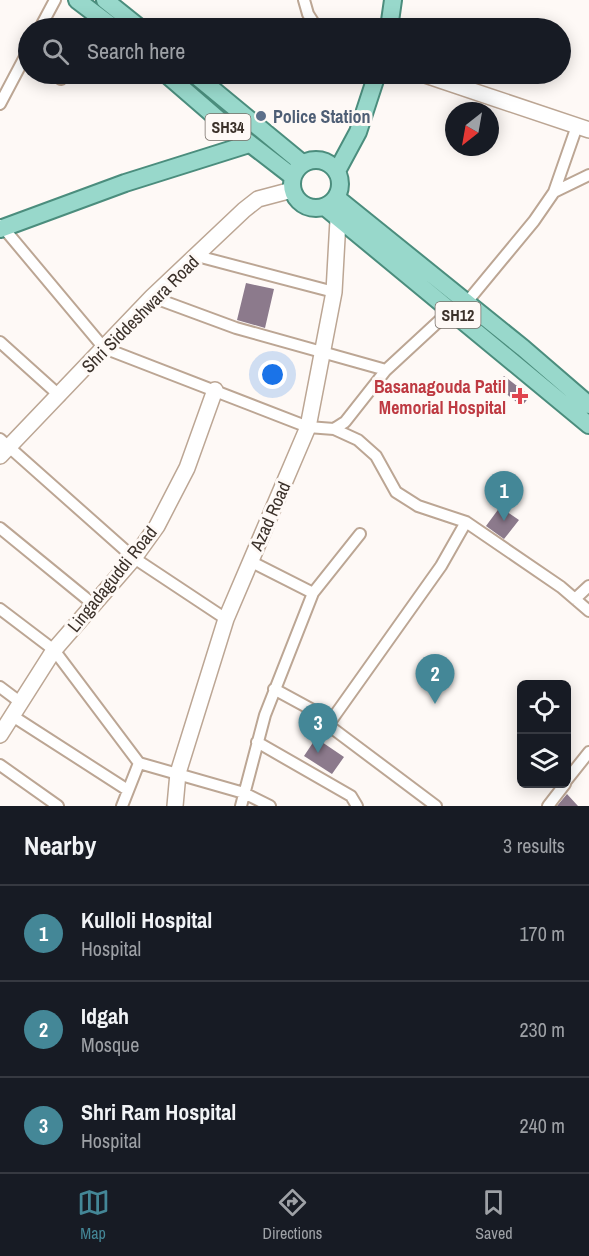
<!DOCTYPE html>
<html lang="en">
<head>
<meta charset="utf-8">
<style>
	:root { --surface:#171b24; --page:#242831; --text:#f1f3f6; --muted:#9ea1a6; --line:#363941; --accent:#448797 }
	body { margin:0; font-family:"Archivo Narrow",sans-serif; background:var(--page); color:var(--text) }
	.controls { position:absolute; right:18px; bottom:18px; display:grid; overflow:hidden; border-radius:9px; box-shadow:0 3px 15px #0003 }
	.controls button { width:54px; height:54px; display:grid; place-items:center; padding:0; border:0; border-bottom:2px solid var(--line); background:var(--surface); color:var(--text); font:30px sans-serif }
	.compass { position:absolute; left:445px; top:102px; width:54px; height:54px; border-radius:50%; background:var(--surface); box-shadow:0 3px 15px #0003; rotate:211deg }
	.you { position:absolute; left:273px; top:375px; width:21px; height:21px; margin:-15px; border:4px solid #fff; border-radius:50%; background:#1a73e8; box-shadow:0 0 0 9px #1a73e833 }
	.badge { display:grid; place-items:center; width:39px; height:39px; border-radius:50%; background:var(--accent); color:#fff; font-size:20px; font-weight:700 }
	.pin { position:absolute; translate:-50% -50px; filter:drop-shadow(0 2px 3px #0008) }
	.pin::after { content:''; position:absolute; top:32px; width:21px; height:18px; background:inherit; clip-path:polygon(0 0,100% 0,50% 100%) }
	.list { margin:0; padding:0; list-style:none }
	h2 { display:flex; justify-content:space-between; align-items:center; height:78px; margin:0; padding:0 24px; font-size:26px }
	h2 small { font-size:20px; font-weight:400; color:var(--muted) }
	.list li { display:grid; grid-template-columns:39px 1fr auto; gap:18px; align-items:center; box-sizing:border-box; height:96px; padding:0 24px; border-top:2px solid var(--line) }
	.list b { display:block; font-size:22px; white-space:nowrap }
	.list p { margin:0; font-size:20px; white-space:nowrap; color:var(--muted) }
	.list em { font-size:20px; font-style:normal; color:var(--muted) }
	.icon { flex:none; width:33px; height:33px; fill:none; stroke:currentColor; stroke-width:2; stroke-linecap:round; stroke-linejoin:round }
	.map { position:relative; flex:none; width:589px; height:806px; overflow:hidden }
	.search { position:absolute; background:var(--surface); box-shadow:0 3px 15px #0003; left:18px; right:18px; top:18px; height:66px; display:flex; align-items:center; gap:15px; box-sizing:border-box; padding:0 21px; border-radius:33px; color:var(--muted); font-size:22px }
	.sheet { height:366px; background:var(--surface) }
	nav { display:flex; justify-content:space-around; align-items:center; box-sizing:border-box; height:84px; border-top:2px solid var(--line); background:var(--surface); font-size:16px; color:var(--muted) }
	nav a { display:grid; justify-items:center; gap:3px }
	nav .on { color:var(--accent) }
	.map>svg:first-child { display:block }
	.building { fill:#8c7a8c }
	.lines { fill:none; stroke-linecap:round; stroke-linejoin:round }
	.street-casing { stroke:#bca694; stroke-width:14 }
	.secondary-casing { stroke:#bca694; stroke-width:18 }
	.primary-casing { stroke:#4b8d7d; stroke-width:20 }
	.street { stroke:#fff; stroke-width:10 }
	.secondary { stroke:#fff; stroke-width:15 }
	.primary { stroke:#98d8cb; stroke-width:16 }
	.service-dot { fill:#5c6f8a; stroke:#fef9f6; stroke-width:2 }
	.health-dot { fill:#e0444e; stroke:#fef9f6; stroke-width:2 }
	.labels { text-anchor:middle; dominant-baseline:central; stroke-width:6; stroke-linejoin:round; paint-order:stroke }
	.shield { fill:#fef9f6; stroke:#766d67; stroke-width:1.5 }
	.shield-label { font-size:16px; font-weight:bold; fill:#3b312a }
	.service-label { font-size:18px; font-weight:bold; fill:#4e5e75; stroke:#fef9f6; text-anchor:start }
	.street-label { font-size:18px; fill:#3b312a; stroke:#fef9f6 }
	.health-label { font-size:18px; font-weight:bold; fill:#be3a42; stroke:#fef9f6; text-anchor:end }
</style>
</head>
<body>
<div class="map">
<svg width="589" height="806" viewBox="0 0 589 806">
	<rect width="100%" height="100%" fill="#fef9f6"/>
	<path class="building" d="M 246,283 L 274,289 L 265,328 L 237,320 Z
		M 504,376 L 530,396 L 522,406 L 496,386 Z
		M 500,507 L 519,520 L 504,539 L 486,526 Z
		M 316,738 L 344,757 L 332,774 L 304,756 Z
		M 567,794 L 578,806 L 557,806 Z"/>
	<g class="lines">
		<defs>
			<path id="street" d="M 304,0 L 308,14 L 317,28
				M 40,28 L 55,0
				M 53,74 L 61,79
				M 0,104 L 28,51
				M 554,192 L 589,175
				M 1,225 L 104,348 L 308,427 L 334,429 L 358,440 L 376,456 L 396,492 L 418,506 L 466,522 L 561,587 L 589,611
				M 197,256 L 334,292
				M 152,297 L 236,328 L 386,370
				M 467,302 L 534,221 L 554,192 L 577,126
				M 0,342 L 60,396
				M 334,429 L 345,422 L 386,370 L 452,309
				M 0,439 L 134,558 L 226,619
				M 0,528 L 93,604
				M 250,561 L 313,593
				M 575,599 L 589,586
				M 0,609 L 54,650 L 139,763 L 244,793 L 270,806
				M 0,687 L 20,702
				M 274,689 L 320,714 L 328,725 L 436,806
				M 11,715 L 126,789
				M 328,725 L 441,566 L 466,522
				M 257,742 L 351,796 L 357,806
				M 0,765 L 58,806
				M 566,781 L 589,752
				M 122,806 L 139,763
				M 241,806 L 265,715 L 313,593 L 360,534
				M 548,806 L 565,784"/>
			<path id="secondary" d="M 422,74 L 589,130
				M 0,456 L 152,297 L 244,210 L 258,199 L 292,190
				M 0,735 L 54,650 L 134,558 L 157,526 L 187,468 L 215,390
				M 175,806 L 178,773 L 226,619 L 308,427 L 334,292 L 338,220"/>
			<path id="primary" d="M 77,0 L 114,28
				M 105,0 L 140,28
				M 389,28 L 393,0
				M 166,74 L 218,119 L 292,176
				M 194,74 L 302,163
				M292 184a24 24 0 1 1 48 0a24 24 0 1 1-48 0Z
				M 337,171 L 358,132 L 377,74
				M 337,198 L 523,348 L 589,405
				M 325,207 L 589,425
				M 0,229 L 125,183 L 249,144"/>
		</defs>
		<use href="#street" class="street-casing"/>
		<use href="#secondary" class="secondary-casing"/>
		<use href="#primary" class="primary-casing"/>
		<use href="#street" class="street"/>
		<use href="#secondary" class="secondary"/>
		<use href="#primary" class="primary"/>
	</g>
	<circle class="service-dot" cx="261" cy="116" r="6"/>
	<path class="health-dot" d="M517 387h6v6h6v6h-6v6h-6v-6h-6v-6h6z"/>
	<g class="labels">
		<g class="shield">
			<rect x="205.5" y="114" width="45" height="26" rx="4.5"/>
			<rect x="435.5" y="302" width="45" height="26" rx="4.5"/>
		</g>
		<g class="shield-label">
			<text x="228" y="127">SH34</text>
			<text x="458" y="315">SH12</text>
		</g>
		<g class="service-label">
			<text x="273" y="116">Police Station</text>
		</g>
		<g class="street-label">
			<text transform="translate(140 314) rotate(-45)">Shri Siddeshwara Road</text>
			<text transform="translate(270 516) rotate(-66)">Azad Road</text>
			<text transform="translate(112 579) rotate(-51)">Lingadaguddi Road</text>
		</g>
		<g class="health-label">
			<text x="506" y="386">Basanagouda Patil<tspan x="506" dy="21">Memorial Hospital</tspan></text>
		</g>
	</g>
</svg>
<div class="controls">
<button><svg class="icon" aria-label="locate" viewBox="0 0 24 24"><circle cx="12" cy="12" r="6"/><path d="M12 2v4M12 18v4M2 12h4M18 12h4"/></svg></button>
<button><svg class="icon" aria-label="layers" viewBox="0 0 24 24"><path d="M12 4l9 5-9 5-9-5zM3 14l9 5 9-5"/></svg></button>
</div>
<svg class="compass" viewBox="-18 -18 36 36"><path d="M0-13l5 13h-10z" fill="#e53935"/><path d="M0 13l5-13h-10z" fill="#9ea1a6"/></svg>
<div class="you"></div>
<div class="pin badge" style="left:504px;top:521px">1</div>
<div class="pin badge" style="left:435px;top:704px">2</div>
<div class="pin badge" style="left:318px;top:753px">3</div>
<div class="search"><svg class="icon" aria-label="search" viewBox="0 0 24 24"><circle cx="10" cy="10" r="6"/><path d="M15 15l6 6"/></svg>Search here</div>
</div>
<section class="sheet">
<h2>Nearby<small>3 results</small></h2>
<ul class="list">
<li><span class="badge">1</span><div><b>Kulloli Hospital</b><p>Hospital</p></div><em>170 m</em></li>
<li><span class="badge">2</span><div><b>Idgah</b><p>Mosque</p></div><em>230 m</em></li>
<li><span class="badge">3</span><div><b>Shri Ram Hospital</b><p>Hospital</p></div><em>240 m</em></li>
</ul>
</section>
<nav>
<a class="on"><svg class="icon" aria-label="map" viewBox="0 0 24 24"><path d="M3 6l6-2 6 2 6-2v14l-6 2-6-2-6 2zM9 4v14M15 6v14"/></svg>Map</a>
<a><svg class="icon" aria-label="directions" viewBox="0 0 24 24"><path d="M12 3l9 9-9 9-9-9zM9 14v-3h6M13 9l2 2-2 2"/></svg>Directions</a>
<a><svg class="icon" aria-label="saved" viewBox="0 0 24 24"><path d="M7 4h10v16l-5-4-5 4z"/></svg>Saved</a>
</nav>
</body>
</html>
